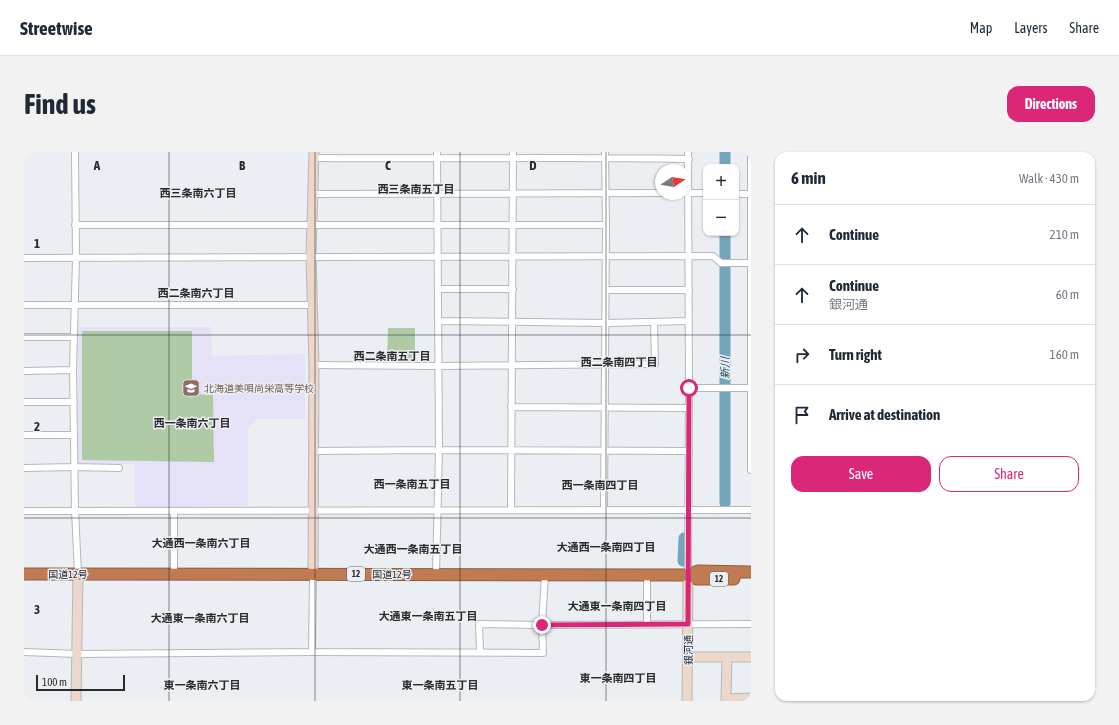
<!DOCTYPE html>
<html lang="en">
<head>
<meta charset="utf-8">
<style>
	:root { --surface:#fff; --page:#f2f2f3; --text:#1f2937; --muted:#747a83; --line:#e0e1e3; --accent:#db2777 }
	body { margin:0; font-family:"Asap Condensed","Noto Sans JP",sans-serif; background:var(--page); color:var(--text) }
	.controls { position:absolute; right:12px; top:12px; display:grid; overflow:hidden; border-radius:8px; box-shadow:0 1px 3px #0004 }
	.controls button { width:36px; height:36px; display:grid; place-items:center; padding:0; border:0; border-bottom:1px solid var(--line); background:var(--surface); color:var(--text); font:20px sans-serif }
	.compass { position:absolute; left:631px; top:12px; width:36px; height:36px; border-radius:50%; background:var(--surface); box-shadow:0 1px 3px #0004; rotate:78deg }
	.scale { position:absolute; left:12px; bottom:10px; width:89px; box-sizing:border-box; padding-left:4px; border:2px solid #292a2c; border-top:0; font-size:11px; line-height:14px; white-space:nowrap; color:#292a2c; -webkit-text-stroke:3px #ebeff3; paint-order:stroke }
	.stop { position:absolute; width:12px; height:12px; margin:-9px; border:3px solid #db2777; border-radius:50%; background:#fff }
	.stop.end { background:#db2777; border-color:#fff; box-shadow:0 1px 4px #0008 }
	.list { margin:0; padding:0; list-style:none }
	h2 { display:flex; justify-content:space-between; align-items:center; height:52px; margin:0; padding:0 16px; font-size:17px }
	h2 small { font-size:13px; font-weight:400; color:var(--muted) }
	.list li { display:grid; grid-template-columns:26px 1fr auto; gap:12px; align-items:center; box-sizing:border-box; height:60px; padding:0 16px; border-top:1px solid var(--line) }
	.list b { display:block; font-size:15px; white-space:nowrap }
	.list p { margin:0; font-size:13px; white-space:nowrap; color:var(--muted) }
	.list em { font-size:13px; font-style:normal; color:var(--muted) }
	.actions { display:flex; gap:8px; padding:12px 16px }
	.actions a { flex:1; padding:9px 0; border:1px solid var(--accent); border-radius:12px; text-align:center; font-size:14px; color:var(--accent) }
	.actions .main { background:var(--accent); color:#fff }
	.icon { flex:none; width:22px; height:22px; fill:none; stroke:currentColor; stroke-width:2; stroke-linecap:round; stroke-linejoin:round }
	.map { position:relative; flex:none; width:727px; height:549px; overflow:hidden; border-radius:12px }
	header { display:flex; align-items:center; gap:24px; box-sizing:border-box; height:56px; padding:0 20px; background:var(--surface); border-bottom:1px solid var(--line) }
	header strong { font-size:19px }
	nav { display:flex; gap:22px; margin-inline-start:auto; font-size:14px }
	.intro { display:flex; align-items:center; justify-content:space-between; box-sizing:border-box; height:96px; padding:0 24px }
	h1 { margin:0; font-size:28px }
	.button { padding:10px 18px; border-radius:12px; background:var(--accent); color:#fff; font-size:14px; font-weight:700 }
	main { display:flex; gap:24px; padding:0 24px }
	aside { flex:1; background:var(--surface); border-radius:12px; box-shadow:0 1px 3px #0004 }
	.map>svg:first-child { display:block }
	.education { fill:#e5e1f7 }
	.green { fill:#aecba6 }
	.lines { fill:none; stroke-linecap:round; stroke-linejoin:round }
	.river { stroke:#73a6bb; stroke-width:11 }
	.street-casing { stroke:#b4b8bc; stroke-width:8 }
	.secondary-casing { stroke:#b4b8bc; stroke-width:11 }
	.highway-casing { stroke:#8c5f45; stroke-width:13 }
	.street { stroke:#fff; stroke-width:6 }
	.secondary { stroke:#ecd7cb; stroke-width:9 }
	.highway { stroke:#c17b52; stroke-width:11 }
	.route { stroke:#db2777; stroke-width:5 }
	.grid { fill:none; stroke:#292a2c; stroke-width:1; stroke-opacity:0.55 }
	.labels { text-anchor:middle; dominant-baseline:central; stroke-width:3; stroke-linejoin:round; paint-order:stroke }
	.shield { fill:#ebeff3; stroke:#636568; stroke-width:1 }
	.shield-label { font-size:9px; font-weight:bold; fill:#292a2c }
	.education-label { font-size:10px; fill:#785e54; stroke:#ebeff3; text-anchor:start }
	.street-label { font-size:10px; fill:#292a2c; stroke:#ebeff3 }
	.neighbourhood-label { font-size:11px; font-weight:bold; fill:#292a2c; stroke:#ebeff3 }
	.water-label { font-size:11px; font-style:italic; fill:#1a4757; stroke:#ebeff3 }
	.grid-label { font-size:13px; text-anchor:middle; font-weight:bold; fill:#292a2c; stroke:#ebeff3; stroke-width:3; stroke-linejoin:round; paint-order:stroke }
</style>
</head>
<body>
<header>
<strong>Streetwise</strong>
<nav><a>Map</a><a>Layers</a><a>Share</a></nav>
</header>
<div class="intro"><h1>Find us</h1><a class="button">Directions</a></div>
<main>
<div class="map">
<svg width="727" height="549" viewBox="0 0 727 549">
	<rect width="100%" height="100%" fill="#ebeff3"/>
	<path class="education" d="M 54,175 L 187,175 L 188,204 L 281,202 L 281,267 L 233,267 L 224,276 L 224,353 L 111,356 L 111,312 L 54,312 Z"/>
	<path class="green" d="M 364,176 L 391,176 L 391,211 L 363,211 Z
		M 58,179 L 168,179 L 168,242 L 189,243 L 190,310 L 58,308 Z"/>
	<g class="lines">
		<path class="river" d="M 701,15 L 701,0
			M 701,351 L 701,81
			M 659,409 L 660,386"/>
		<defs>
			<path id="street" d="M 51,0 L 52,106 L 49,218 L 51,358 L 54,422
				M 727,0 L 727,318
				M 290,6 C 415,7 540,5 665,7
				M 661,41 L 682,41
				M 290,42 L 637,41
				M 712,42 L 727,42
				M 51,73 L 582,73 L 581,0
				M 0,106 L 689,104 L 697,111 L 727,111
				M 414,137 L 489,137
				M 582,138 L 665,138
				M 0,153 L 288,153
				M 414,169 L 582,171 L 665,169
				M 0,185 L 50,185
				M 290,213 L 414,214 L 631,212 L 630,170
				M 0,219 L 49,218
				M 665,236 L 727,236
				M 0,250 L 50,250
				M 487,255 L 665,256
				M 0,283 L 50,283
				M 289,299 L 415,298 L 665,299
				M 0,316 L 50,315 L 95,316
				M 580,357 L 582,73
				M 487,358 L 489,0
				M 0,359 L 727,358
				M 150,422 L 150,359
				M 412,422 L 415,298 L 413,0
				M 623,422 L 623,472
				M 664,423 L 665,236 L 664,0
				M 0,500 L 53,502 L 288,500 L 519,501 L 518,473 L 727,472
				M 288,500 L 289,422
				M 456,500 L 455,472 L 518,473 L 521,422"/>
			<path id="secondary" d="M 289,422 L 290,213 L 287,104 L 290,0
				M 664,505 L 727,505
				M 703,505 L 702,547 L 727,546
				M 52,549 L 54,422
				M 663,549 L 664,423"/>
			<path id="highway" d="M 0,422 L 664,423 L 674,419 L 727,420
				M 664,423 L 673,427 L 710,427"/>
		</defs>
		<use href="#street" class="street-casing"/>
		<use href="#secondary" class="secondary-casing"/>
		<use href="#highway" class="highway-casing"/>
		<use href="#street" class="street"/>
		<use href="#secondary" class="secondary"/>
		<use href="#highway" class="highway"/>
	</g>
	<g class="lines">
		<path class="route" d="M 518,473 L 664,472 L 665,236"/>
	</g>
	<path class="grid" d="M 145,0 L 145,549M 291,0 L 291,549M 436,0 L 436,549M 582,0 L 582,549M 0,183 L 727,183M 0,366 L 727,366"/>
	<defs>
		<symbol id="school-square" viewBox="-11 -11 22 22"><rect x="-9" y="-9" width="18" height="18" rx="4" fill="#8d6e63" stroke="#ebeff3"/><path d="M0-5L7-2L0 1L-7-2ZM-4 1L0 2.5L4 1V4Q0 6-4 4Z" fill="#fff"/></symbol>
	</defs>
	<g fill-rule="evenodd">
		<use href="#school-square" x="157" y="226" width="20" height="20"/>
	</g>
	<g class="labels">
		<g class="shield">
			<rect x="323" y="415" width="18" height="14" rx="3"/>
			<rect x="686" y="420" width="18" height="14" rx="3"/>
		</g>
		<g class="shield-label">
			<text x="332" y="422">12</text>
			<text x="695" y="427">12</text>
		</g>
		<g class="education-label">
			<text x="180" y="236">北海道美唄尚栄高等学校</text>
		</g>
		<g class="street-label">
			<text x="44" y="422">国道12号</text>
			<text x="368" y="422">国道12号</text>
			<text transform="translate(664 498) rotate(-90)">銀河通</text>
		</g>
		<g class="neighbourhood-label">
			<text x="392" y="37">西三条南五丁目</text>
			<text x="174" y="41">西三条南六丁目</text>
			<text x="172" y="141">西二条南六丁目</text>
			<text x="368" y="204">西二条南五丁目</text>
			<text x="595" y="210">西二条南四丁目</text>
			<text x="168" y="271">西一条南六丁目</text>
			<text x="388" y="332">西一条南五丁目</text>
			<text x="576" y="333">西一条南四丁目</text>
			<text x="177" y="391">大通西一条南六丁目</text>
			<text x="582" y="395">大通西一条南四丁目</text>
			<text x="389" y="397">大通西一条南五丁目</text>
			<text x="593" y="454">大通東一条南四丁目</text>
			<text x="404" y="464">大通東一条南五丁目</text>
			<text x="176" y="466">大通東一条南六丁目</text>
			<text x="594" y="526">東一条南四丁目</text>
			<text x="178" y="533">東一条南六丁目</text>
			<text x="416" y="533">東一条南五丁目</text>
		</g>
		<g class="water-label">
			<text transform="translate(701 216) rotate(-90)">新川</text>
		</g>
	</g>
	<g class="grid-label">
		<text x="73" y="18">A</text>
		<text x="218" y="18">B</text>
		<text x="364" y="18">C</text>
		<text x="509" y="18">D</text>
		<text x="13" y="96">1</text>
		<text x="13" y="279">2</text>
		<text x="13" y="462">3</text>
	</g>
</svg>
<div class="controls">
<button>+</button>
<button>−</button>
</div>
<svg class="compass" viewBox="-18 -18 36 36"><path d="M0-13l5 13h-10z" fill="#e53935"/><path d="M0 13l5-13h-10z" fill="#747a83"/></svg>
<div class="scale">100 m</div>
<div class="stop" style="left:665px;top:236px"></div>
<div class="stop end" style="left:518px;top:473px"></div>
</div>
<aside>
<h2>6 min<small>Walk · 430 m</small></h2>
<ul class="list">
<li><svg class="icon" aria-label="ahead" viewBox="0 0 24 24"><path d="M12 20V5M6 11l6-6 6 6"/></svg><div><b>Continue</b></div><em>210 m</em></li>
<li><svg class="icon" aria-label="ahead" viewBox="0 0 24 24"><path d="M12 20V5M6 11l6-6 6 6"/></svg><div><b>Continue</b><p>銀河通</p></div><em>60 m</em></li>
<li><svg class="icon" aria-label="right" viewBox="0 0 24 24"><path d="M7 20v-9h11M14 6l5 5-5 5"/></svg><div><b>Turn right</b></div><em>160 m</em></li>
<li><svg class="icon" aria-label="arrive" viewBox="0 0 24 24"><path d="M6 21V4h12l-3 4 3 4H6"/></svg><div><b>Arrive at destination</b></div></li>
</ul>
<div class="actions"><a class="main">Save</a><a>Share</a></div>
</aside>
</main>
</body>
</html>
